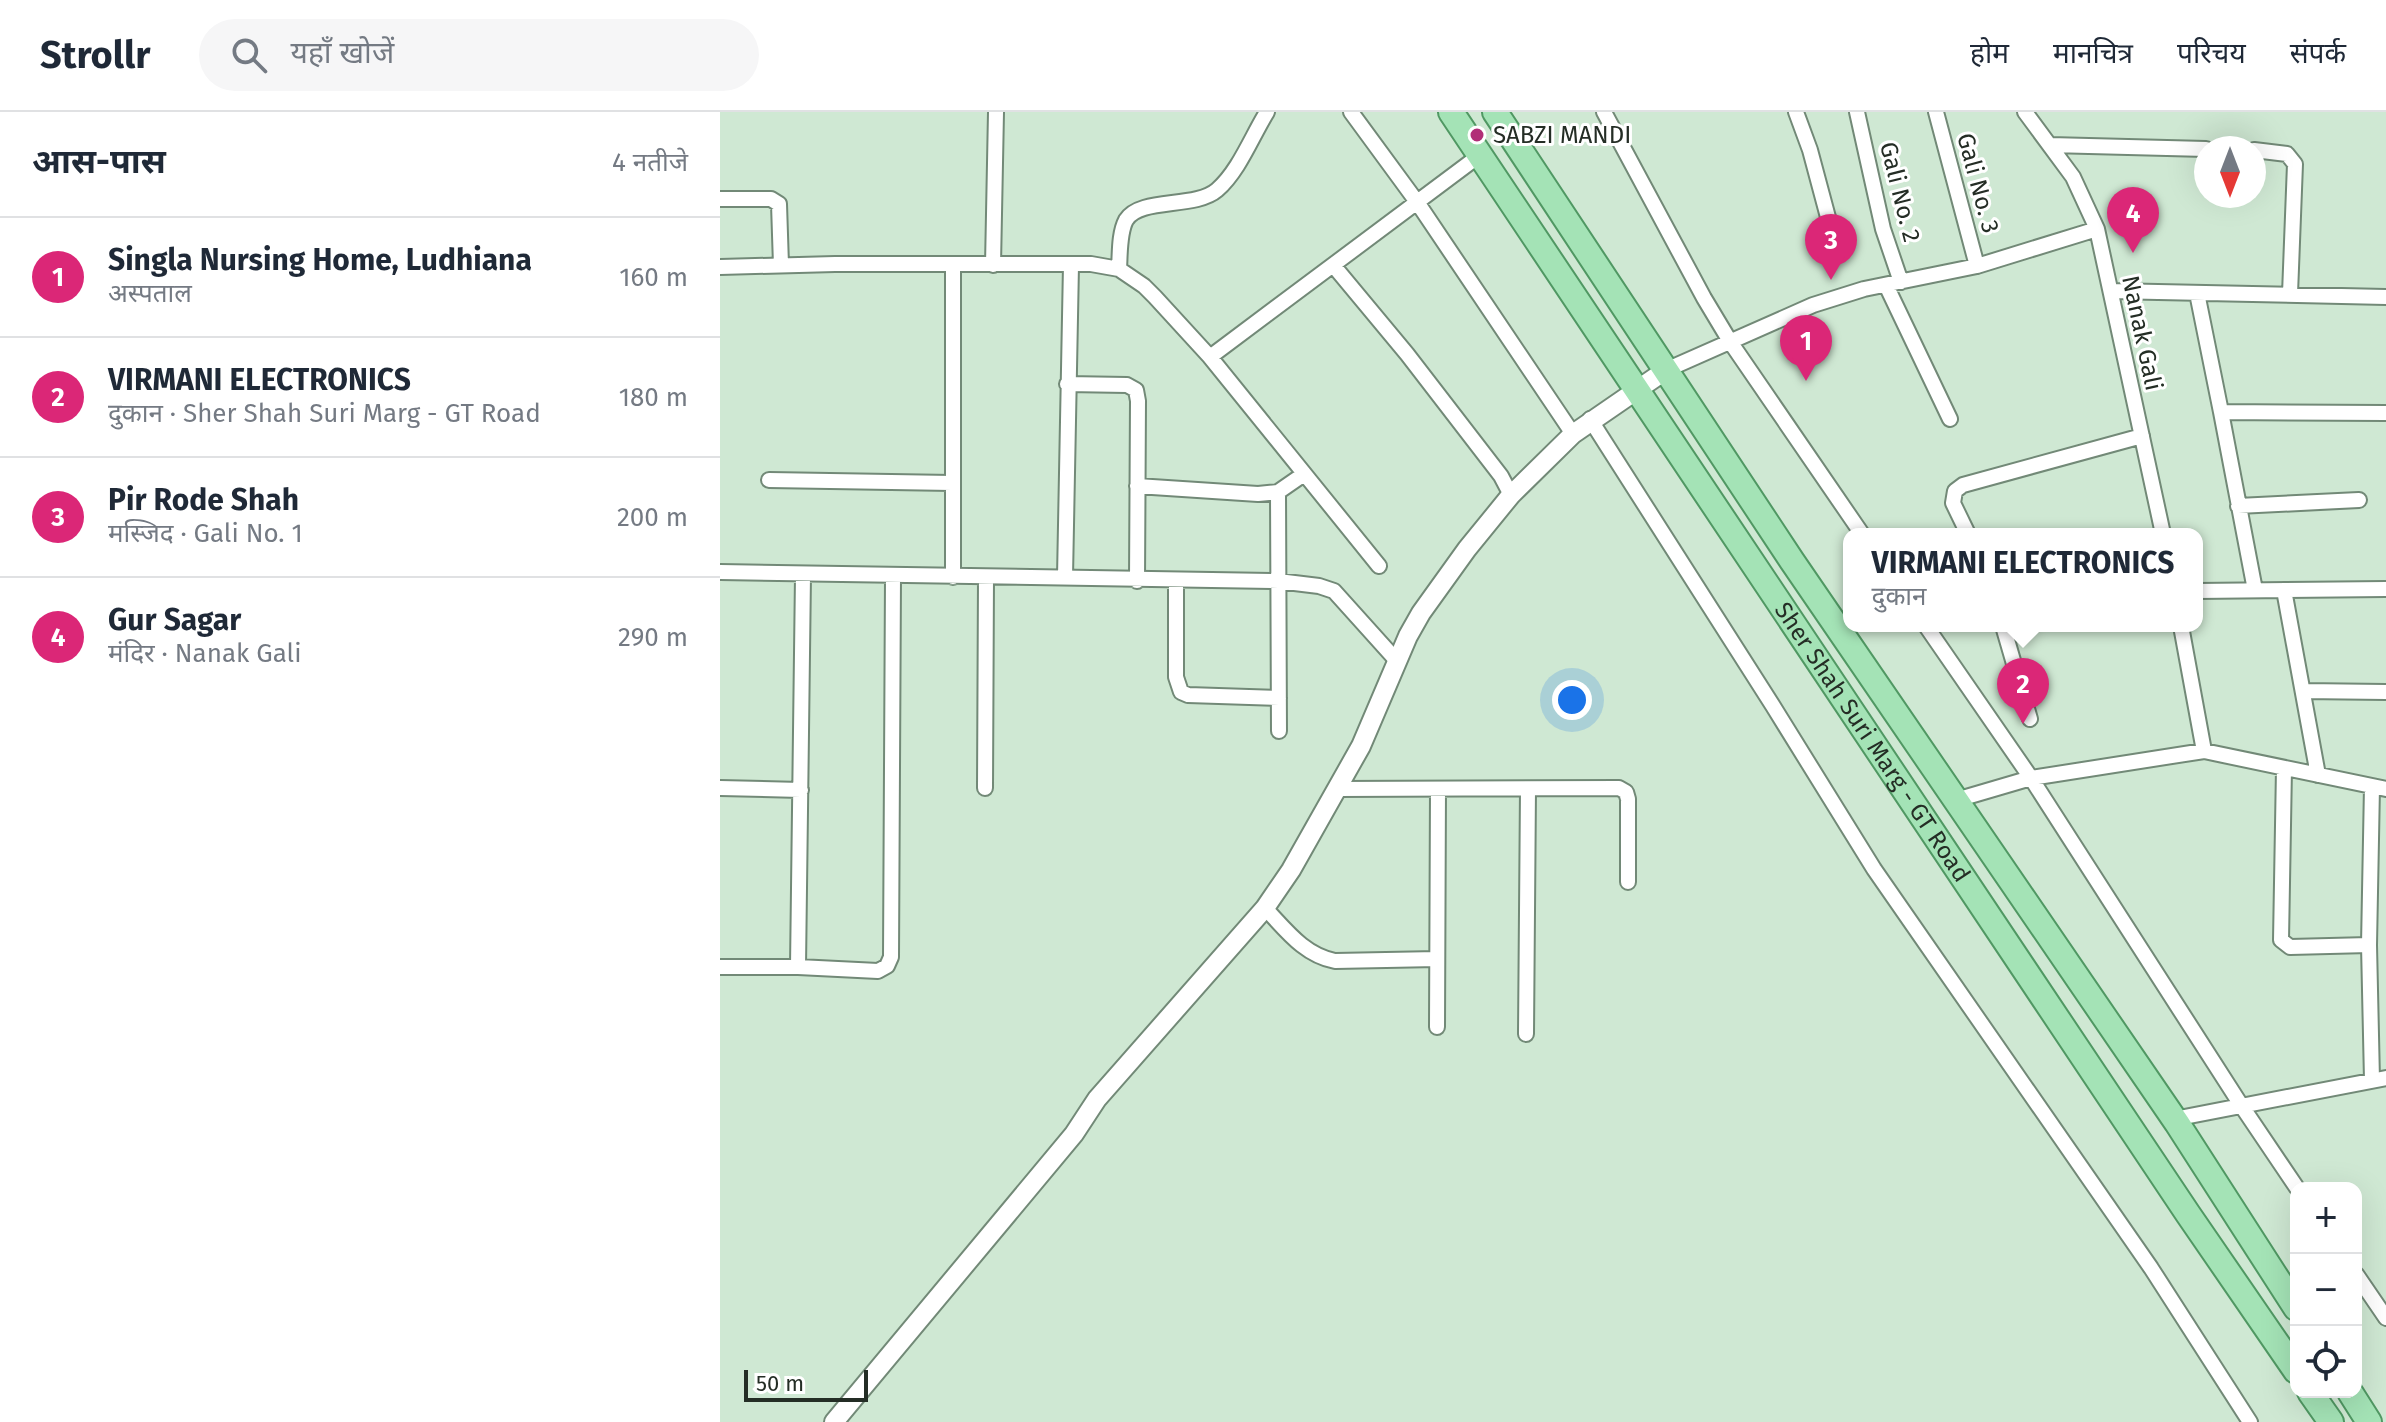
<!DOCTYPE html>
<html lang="hi">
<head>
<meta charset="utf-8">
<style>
	:root { --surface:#fff; --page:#f6f6f7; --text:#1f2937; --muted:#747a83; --line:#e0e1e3; --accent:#db2777 }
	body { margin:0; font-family:"Fira Sans","Noto Sans Devanagari",sans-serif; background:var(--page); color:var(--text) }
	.controls { position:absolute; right:24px; bottom:24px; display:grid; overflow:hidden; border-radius:16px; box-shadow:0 8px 32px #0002 }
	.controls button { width:72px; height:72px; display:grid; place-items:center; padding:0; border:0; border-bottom:2px solid var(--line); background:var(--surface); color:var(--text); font:40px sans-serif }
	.compass { position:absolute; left:1474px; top:24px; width:72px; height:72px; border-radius:50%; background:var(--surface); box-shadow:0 8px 32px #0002; rotate:180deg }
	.scale { position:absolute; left:24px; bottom:20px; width:124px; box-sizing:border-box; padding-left:8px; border:4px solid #242d25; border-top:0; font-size:22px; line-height:28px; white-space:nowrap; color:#242d25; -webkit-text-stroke:6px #fff; paint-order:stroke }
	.you { position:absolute; left:852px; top:588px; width:28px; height:28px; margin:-20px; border:6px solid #fff; border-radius:50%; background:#1a73e8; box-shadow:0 0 0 12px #1a73e833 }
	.badge { display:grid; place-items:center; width:52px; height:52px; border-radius:50%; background:var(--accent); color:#fff; font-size:26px; font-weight:700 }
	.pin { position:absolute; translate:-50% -66px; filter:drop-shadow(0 2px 4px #0008) }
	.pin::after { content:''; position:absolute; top:42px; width:28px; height:24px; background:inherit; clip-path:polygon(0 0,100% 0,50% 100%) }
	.popup { position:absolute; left:1123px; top:416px; width:360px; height:104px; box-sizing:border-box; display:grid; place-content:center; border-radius:16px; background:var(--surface); filter:drop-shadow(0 2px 6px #0005); font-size:26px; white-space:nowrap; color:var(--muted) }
	.popup b { font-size:30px; color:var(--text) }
	.popup::after { content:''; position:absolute; left:50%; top:100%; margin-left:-16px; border:16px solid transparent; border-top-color:var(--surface) }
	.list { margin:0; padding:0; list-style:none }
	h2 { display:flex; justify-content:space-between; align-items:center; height:104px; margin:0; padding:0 32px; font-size:34px }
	h2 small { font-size:26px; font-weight:400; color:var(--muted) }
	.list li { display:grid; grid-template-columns:52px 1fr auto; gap:24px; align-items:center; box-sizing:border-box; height:120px; padding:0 32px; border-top:2px solid var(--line) }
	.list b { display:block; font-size:30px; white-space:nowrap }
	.list p { margin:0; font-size:26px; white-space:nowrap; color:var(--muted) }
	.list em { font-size:26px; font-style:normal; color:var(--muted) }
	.icon { flex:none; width:44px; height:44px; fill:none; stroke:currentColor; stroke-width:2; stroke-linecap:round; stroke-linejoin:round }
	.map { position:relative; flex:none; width:1666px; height:1310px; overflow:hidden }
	header { display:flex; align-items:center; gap:48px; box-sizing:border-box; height:112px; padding:0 40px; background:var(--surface); border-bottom:2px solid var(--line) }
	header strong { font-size:38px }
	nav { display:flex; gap:44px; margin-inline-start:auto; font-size:28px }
	.search { width:560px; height:72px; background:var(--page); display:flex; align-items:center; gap:20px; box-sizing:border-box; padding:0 28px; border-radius:44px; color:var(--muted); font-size:30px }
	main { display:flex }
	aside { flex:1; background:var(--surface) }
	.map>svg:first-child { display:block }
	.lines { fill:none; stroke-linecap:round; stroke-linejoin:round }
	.minor-casing { stroke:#728977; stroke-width:18 }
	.tertiary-casing { stroke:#728977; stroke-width:22 }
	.primary-casing { stroke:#509863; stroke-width:28 }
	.minor { stroke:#fff; stroke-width:14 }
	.tertiary { stroke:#fff; stroke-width:18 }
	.primary { stroke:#a4e3b6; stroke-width:24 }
	.poi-dot { fill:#b12e77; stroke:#fff; stroke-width:3 }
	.labels { text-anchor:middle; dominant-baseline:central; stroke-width:6; stroke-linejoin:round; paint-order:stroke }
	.poi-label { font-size:24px; fill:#242d25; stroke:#fff; text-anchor:start }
	.street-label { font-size:24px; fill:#242d25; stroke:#fff }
</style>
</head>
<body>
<header>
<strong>Strollr</strong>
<div class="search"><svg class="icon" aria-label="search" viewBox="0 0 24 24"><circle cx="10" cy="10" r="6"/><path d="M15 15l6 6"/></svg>यहाँ खोजें</div>
<nav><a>होम</a><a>मानचित्र</a><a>परिचय</a><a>संपर्क</a></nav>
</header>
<main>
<aside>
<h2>आस-पास<small>4 नतीजे</small></h2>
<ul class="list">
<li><span class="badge">1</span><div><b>Singla Nursing Home, Ludhiana</b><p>अस्पताल</p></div><em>160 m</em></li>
<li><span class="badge">2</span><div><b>VIRMANI ELECTRONICS</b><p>दुकान · Sher Shah Suri Marg - GT Road</p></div><em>180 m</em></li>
<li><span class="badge">3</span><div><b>Pir Rode Shah</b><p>मस्जिद · Gali No. 1</p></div><em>200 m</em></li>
<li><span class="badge">4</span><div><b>Gur Sagar</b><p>मंदिर · Nanak Gali</p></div><em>290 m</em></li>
</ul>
</aside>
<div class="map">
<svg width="1666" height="1310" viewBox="0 0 1666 1310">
	<rect width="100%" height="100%" fill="#cfe8d3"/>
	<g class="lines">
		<defs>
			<path id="minor" d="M 631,0 L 697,90 L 853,322
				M 884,0 L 984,186 L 1011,231 L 1142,422
				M 1076,0 L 1090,38 L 1109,109
				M 1137,0 L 1163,117 L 1181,170
				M 1216,0 L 1257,154
				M 1305,0 L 1353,65 L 1377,117 L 1443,422
				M 1330,33 L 1486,37
				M 1534,38 L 1567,42 L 1575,52 L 1570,182
				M 0,87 L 51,87 L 59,92 L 61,153
				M 273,153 L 276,0
				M 613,153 L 687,242 L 781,364 L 791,383
				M 0,155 L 115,152 L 371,152 L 399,157 L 424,174 L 435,185 L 490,245 L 659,454
				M 399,157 C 400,142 399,121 406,108 C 420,85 475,97 497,78 C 519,59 532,24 547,0
				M 1166,173 L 1230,307
				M 1391,179 L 1666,185
				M 1477,181 L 1501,300 L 1666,301
				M 490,245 L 760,43
				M 946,258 L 1093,193 L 1144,177 L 1257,154 L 1377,117
				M 347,272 L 407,273 L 416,278 L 418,289 L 417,469
				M 1501,300 L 1535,478
				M 870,307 L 1053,594 L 1154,757 L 1431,1156 L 1530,1310
				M 49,368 L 232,371
				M 417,374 L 538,382 L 558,380 L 584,362
				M 558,380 L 559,619
				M 1518,394 L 1639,388
				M 1248,422 L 1233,391 L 1235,379 L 1243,373 L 1422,324
				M 0,460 L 558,469 L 599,474 L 614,479 L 677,549
				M 83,463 L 78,855 L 158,859 L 167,854 L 171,845 L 173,465
				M 233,465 L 233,154
				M 345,465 L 351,153
				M 456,469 L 456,565 L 461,580 L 468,583 L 559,586
				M 1564,478 L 1598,663
				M 1477,479 L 1666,477
				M 1206,514 L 1311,666 L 1521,993 L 1577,1076
				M 1283,514 L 1310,607
				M 1461,514 L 1484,639
				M 1583,579 L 1666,580
				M 1564,656 L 1561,828 L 1570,835 L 1649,833 L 1652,968
				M 0,676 L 81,678
				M 265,676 L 266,466
				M 617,677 L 899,676 L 906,680 L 908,687 L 908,770
				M 1236,688 L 1311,666 L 1484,639 L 1666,677
				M 545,796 C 566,818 584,843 615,849 L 717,847
				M 1649,833 L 1652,674
				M 0,855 L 78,855
				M 717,915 L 718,677
				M 806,922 L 808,677
				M 1454,1007 L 1666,966
				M 1636,1162 L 1666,1206"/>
			<path id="tertiary" d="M 114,1310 L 354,1022 L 377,987 L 545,796 L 571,758 L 641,634 L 688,524 L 701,501 L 747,437 L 791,383 L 853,322 L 946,258"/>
			<g id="primary">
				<path id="s1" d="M 731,0 L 1468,1102 L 1576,1259"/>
				<path d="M 775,0 L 1072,449 L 1457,1011 L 1576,1196"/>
				<path d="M 1590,1280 L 1611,1310"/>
				<path d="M 1630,1280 L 1649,1310"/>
			</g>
		</defs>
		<use href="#minor" class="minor-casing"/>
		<use href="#tertiary" class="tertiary-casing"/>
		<use href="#primary" class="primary-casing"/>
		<use href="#minor" class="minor"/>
		<use href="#tertiary" class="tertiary"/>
		<use href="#primary" class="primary"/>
	</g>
	<circle class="poi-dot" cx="757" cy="23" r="8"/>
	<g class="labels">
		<g class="poi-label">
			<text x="773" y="23">SABZI MANDI</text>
		</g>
		<g class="street-label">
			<text transform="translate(1258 71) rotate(75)">Gali No. 3</text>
			<text transform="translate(1180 80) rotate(76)">Gali No. 2</text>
			<text transform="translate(1422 221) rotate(78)">Nanak Gali</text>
			<text stroke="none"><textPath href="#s1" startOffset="758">Sher Shah Suri Marg - GT Road</textPath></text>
		</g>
	</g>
</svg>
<div class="controls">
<button>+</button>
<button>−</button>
<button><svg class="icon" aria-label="locate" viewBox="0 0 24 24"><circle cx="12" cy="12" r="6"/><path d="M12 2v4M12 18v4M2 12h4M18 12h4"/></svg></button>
</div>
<svg class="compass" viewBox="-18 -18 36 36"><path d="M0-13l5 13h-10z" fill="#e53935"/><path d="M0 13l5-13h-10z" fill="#747a83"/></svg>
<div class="scale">50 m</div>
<div class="you"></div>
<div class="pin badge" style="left:1086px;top:269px">1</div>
<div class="pin badge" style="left:1303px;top:612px">2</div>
<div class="popup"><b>VIRMANI ELECTRONICS</b>दुकान</div>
<div class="pin badge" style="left:1111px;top:168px">3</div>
<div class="pin badge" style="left:1413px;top:141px">4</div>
</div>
</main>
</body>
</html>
